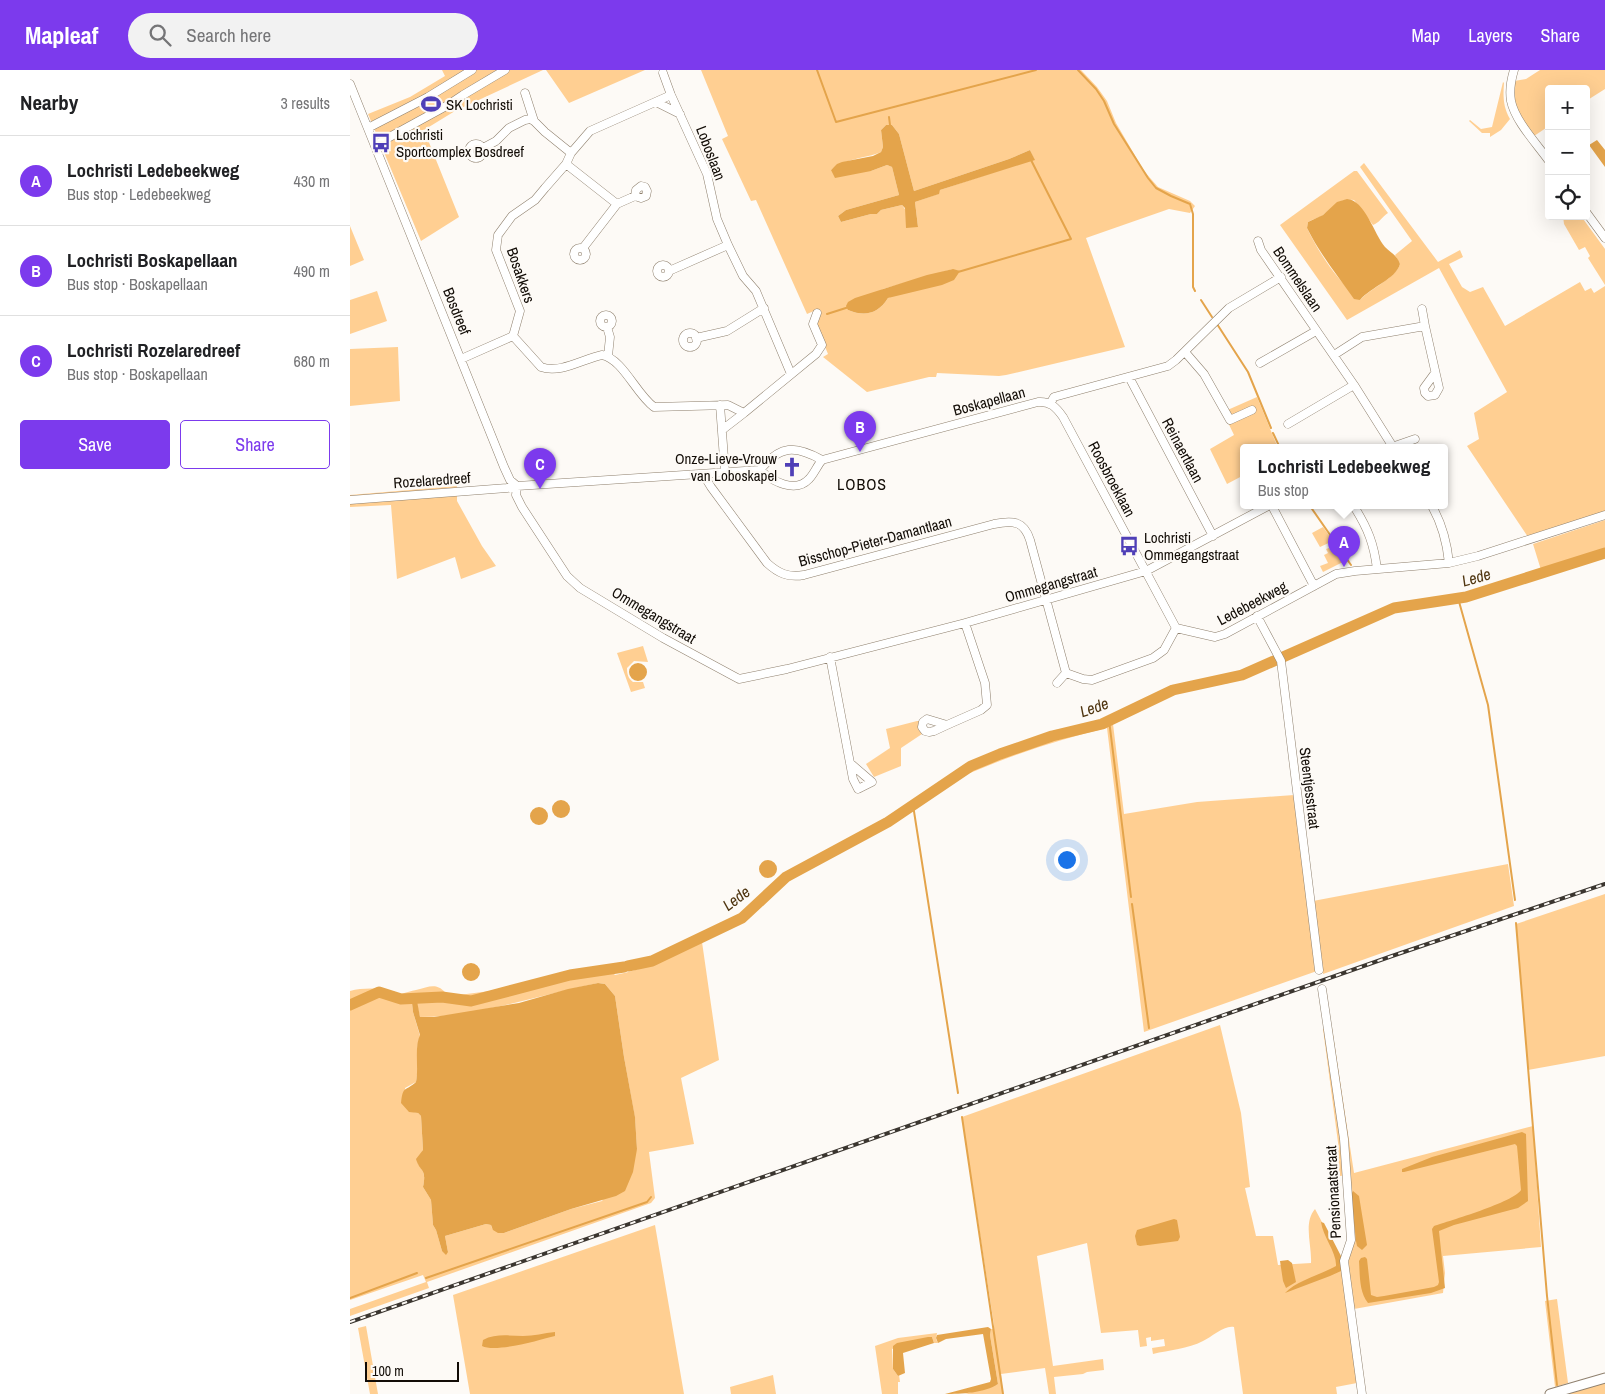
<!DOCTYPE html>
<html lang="en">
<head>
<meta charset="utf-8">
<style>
	:root { --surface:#fff; --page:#f2f2f2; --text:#202124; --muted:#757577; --line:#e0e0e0; --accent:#7c3aed }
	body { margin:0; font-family:"Archivo Narrow",sans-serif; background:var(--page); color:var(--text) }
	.controls { position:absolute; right:15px; top:15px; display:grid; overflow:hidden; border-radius:5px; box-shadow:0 5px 20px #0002 }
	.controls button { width:45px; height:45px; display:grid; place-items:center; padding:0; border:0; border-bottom:1px solid var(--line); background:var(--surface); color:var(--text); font:25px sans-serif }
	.scale { position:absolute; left:15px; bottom:12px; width:94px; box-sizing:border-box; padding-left:5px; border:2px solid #120c06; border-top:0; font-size:14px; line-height:18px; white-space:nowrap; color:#120c06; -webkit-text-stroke:4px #fdfaf6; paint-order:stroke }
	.you { position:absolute; left:716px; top:789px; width:18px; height:18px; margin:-12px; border:4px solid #fff; border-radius:50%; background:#1a73e8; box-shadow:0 0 0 8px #1a73e833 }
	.badge { display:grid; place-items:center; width:32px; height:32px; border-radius:50%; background:var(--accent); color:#fff; font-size:16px; font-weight:700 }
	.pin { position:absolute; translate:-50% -41px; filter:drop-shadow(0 1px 2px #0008) }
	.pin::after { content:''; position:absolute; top:26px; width:18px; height:15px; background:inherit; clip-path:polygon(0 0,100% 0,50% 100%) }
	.popup { position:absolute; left:890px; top:374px; width:208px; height:65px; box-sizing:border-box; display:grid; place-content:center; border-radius:5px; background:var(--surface); filter:drop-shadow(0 1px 4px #0005); font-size:16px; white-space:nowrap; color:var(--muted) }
	.popup b { font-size:19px; color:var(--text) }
	.popup::after { content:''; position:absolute; left:50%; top:100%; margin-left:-10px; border:10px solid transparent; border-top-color:var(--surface) }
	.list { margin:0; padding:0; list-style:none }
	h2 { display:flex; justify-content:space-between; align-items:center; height:65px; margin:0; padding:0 20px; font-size:21px }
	h2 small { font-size:16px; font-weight:400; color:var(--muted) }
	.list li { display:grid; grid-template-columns:32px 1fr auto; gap:15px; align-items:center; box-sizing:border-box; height:90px; padding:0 20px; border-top:1px solid var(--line) }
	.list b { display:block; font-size:19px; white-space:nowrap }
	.list p { margin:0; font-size:16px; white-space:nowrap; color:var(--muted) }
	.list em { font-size:16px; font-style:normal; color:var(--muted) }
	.actions { display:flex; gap:10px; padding:15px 20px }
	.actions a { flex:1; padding:11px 0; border:1px solid var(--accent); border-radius:5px; text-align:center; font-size:18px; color:var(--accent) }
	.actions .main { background:var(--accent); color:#fff }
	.icon { flex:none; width:28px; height:28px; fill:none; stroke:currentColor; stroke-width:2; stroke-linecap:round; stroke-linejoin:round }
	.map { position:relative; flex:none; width:1255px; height:1324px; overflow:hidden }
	header { display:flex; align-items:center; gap:30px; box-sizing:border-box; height:70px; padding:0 25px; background:var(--accent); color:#fff }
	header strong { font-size:24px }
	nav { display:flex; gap:28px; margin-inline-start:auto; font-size:18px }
	.search { width:350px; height:45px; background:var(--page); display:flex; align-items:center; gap:12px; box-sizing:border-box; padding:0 18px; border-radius:28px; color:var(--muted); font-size:19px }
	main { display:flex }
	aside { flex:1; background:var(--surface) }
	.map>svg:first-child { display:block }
	.green { fill:#ffcf92; fill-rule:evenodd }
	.water { fill:#e4a44b }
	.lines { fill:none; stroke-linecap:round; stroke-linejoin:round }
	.stream { stroke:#e4a44b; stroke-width:2 }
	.river { stroke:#e4a44b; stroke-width:11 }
	.minor-casing { stroke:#8f806e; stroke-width:9 }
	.tertiary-casing { stroke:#8f806e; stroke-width:11 }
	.minor { stroke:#fff; stroke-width:8 }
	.tertiary { stroke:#fff; stroke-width:9 }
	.rail-casing { stroke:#3b3630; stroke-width:4 }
	.rail { stroke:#fdfaf6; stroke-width:2; stroke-dasharray:5.5; stroke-linecap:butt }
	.labels { text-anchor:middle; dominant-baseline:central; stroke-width:4.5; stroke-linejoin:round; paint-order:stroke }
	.poi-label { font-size:15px; fill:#120c06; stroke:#fdfaf6; text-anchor:start }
	.street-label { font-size:15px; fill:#120c06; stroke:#fdfaf6 }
	.neighbourhood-label { font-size:16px; letter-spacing:1px; fill:#120c06; stroke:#fdfaf6 }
	.water-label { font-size:16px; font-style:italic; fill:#4f3510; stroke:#fdfaf6 }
</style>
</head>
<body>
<header>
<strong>Mapleaf</strong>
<div class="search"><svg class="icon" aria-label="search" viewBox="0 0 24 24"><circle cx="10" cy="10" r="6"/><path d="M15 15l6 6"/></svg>Search here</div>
<nav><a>Map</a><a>Layers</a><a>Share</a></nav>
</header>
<main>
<aside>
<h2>Nearby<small>3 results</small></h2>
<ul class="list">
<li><span class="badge">A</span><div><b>Lochristi Ledebeekweg</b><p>Bus stop · Ledebeekweg</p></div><em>430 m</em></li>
<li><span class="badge">B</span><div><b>Lochristi Boskapellaan</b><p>Bus stop · Boskapellaan</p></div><em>490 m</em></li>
<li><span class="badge">C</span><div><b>Lochristi Rozelaredreef</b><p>Bus stop · Boskapellaan</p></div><em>680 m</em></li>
</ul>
<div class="actions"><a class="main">Save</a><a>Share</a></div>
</aside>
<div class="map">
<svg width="1255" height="1324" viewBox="0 0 1255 1324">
	<rect width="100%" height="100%" fill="#fdfaf6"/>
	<path class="green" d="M 92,0 L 193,0 L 105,41 L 74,60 L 109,147 L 71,171 L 18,44 L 60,27 L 95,6 Z
		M 196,0 L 295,0 L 219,33 Z
		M 351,0 L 731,0 L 747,17 L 757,31 L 766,53 L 794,101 L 808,117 L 840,131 L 845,136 L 840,143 L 819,139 L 736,168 L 775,277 L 656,305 L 649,306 L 587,303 L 586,307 L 579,307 L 517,322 L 473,287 L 478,284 L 466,255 L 466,240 L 457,244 L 406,130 L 401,131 L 372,69 L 378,66 ZM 536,55 L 542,55 L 549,64 L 564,121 L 659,89 L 680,80 L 684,89 L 590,120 L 588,124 L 565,132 L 568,157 L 552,135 L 531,140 L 527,144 L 521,144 L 491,152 L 488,146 L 496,140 L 549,125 L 542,97 L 537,95 L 521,101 L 481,100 C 494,88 515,89 531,82 L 533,77 L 531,60 ZM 603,199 L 538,228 C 528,244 515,247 498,240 L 533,219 Z
		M 1190,0 L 1255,0 L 1255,19 L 1236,31 L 1236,19 L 1199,19 L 1199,56 L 1184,66 L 1171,47 L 1163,29 L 1164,11 L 1176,9 Z
		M 1153,12 L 1154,13 C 1153,26 1153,37 1160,49 L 1151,60 L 1140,67 L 1140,63 L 1132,63 L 1119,51 L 1120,50 L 1131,59 L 1142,57 Z
		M 1014,93 L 1088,192 L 1110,180 L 1113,187 L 1099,194 L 1112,217 L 1120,222 L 1133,217 L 1155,256 L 1230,212 L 1235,221 L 1241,218 L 1244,223 L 1255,216 L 1255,442 L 1178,467 L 1117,376 L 1129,369 L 1124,343 L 1157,322 L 1089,198 L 997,250 L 930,155 L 1004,101 L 1007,101 L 1038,143 C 1032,147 1029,153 1023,155 L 1004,130 C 989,127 984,137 973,145 C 969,148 963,149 958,152 L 957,158 C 970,185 987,210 1010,230 C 1021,218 1046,208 1050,194 L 1045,185 L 1062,171 L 1010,97 Z
		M 1213,146 L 1231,146 L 1255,179 L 1255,215 L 1238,188 L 1240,186 L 1235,177 L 1229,180 L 1214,154 Z
		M 0,156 L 14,190 L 0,196 Z
		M 27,221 L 37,251 L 0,264 L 0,230 Z
		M 48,277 L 50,331 L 0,336 L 0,279 Z
		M 907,327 L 928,378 L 894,378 L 894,405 L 877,414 L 860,379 L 884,365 L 873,342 Z
		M 107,416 L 107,431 L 132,476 L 146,496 L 111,509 L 105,487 L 47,509 L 41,435 L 0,437 L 0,425 Z
		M 1255,450 L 1255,479 L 1191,500 L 1183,474 Z
		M 973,457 L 983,471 L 970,477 L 962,463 Z
		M 988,477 L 997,490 L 973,502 L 970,496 L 978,493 L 974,485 L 978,483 L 976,479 L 979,478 L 981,481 Z
		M 293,576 L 298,592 L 284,591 L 277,598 C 277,604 278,608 283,612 L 293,612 L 295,618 L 281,622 L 267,583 Z
		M 879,610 L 879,613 L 837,620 L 821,625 L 795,639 L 763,654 L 774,744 L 847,732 L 944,725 L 967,901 L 794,962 L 757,658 C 710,669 665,684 620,703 L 619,699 L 666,680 L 757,653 L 824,622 Z
		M 567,651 L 570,651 L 569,659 L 572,664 L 551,678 L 551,696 L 524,707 L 516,694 L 540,678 L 536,659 Z
		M 1158,794 L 1164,836 L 973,904 L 963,831 Z
		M 1255,824 L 1255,986 L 1178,1000 L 1166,854 Z
		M 352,872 L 369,990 L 331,1008 L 344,1074 L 299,1082 L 305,1128 L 301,1133 L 77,1212 L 79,1218 L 0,1246 L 0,1239 L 76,1212 L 73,1205 L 0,1230 L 0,921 C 16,917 36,918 51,924 C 57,922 61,921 66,920 C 81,916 88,912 98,926 L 101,926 L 140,921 L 214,902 L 257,896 L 265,905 C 296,899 323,886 352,872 ZM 248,913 L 255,914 L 265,926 L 274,987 L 285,1048 L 287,1079 L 252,1131 L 221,1139 L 154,1163 L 142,1158 L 141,1155 L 136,1154 L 95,1166 L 98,1182 L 92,1181 L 86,1160 L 83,1155 L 81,1130 L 73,1117 C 75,1107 75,1102 68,1094 L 73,1080 L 71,1046 L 68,1043 L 59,1041 L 55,1018 L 66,1012 C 69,999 65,976 70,966 L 63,942 L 62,933 L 66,931 L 70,947 C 87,947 103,945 120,942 C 163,935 205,922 248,913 Z
		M 870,955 L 891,1043 L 900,1117 L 895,1118 L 906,1166 L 923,1166 L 928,1195 L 961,1193 C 962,1175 953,1153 965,1139 L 990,1186 L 1007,1313 L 986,1317 L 987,1324 L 893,1324 L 884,1257 C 874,1255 862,1267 853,1271 C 838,1279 819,1280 803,1284 L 802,1278 L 815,1276 L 814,1269 L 801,1271 L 801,1267 L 796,1268 L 797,1276 L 790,1277 L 788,1260 L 751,1263 L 737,1173 L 687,1186 L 703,1296 L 753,1289 L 754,1300 L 737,1302 L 733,1304 L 704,1307 L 706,1324 L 699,1324 L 695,1298 L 651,1304 L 653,1324 L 615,1324 L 648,1314 L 640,1265 L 641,1259 L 644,1259 L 644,1255 L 612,1047 Z
		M 982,958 L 1004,1103 L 1183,1056 L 1191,1177 L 1093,1186 L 1095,1203 L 1093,1223 L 1004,1239 L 998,1196 L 999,1185 L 999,1105 L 990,1106 L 985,1082 L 989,1080 L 973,959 Z
		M 305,1155 L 334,1324 L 120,1324 L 103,1225 Z
		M 1207,1229 L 1218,1313 L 1205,1317 L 1195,1231 Z
		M 16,1256 L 28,1324 L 20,1324 L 8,1258 Z
		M 587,1263 L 586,1269 L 588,1273 L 584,1273 L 582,1267 L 542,1279 L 543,1299 L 548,1306 L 549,1305 L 550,1312 L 548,1312 L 548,1324 L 532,1324 L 525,1276 L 548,1268 Z
		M 423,1305 L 426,1324 L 381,1324 L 380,1317 Z
		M 1255,1313 L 1255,1324 L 1216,1324 Z"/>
	<path class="water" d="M 536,55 L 542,55 L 549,64 L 564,121 L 659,89 L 680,80 L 685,90 L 590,120 L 589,124 L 565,132 L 568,157 L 556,158 L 555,138 L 552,135 L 531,140 L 527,144 L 521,144 L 491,152 L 488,146 L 496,140 L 549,125 L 542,97 L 537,95 L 521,101 L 485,108 L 481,100 L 487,94 L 492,92 L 523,86 L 531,82 L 533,77 L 531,60 Z
		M 1247,70 L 1255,80 L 1255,97 L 1239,75 Z
		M 997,129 C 1015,130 1024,164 1035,177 C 1041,183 1047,185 1050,194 C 1046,209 1021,217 1010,230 L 1004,229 C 987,205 970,184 957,158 L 958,152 L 973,145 L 987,132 Z
		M 603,199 L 610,201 L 604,210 L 592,215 L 538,228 C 528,244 515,247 498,240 L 496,236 L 498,232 L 505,228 L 577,205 Z
		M279 602a9 9 0 1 1 18 0a9 9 0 1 1-18 0Z
		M202 739a9 9 0 1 1 18 0a9 9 0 1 1-18 0Z
		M180 746a9 9 0 1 1 18 0a9 9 0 1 1-18 0Z
		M409 799a9 9 0 1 1 18 0a9 9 0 1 1-18 0Z
		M112 902a9 9 0 1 1 18 0a9 9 0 1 1-18 0Z
		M 248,913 L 255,914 L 265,926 L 274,987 L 285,1047 L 287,1079 L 283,1102 L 275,1121 L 266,1126 L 221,1139 L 154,1163 L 148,1163 L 143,1160 L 141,1155 L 136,1154 L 95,1166 L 98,1182 L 96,1185 L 92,1181 L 86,1160 L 83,1155 L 81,1130 L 73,1117 C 77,1097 70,1103 66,1089 L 73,1080 L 71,1046 L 68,1043 L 59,1042 L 51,1033 C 53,1015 55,1022 66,1012 C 69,998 64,977 70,965 L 63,942 L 62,933 L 67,931 L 70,947 L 84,947 L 169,933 L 218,919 Z
		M 1172,1062 L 1176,1064 L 1178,1131 L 1168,1138 L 1104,1155 L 1089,1161 L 1095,1218 L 1081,1223 L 1018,1233 C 1009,1222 1010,1205 1009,1191 L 1011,1188 L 1015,1187 L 1017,1189 L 1021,1225 L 1027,1227 L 1034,1226 L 1084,1217 L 1088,1215 L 1089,1212 L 1082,1159 L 1084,1156 C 1099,1151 1164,1132 1171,1120 L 1167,1076 L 1165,1074 L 1054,1102 L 1052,1102 L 1052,1099 L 1082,1087 Z
		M 1003,1121 L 1009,1126 L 1017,1175 L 1012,1180 L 1007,1176 L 1006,1171 L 1001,1125 Z
		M 824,1149 L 827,1150 L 830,1167 L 828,1171 L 790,1176 L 787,1175 L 785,1166 L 787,1160 Z
		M 971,1152 L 974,1153 L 991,1186 L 993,1199 L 991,1201 L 980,1206 L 935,1223 C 946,1211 972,1204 986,1196 C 987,1183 973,1167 971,1152 Z
		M 938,1190 L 942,1193 L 946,1212 L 936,1218 L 933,1211 L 930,1191 Z
		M 638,1257 L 641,1259 L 640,1265 L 648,1314 C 635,1323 611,1324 595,1324 L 640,1312 L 641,1309 L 633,1264 L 596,1269 L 588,1273 L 586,1268 L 587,1265 Z
		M 205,1262 L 205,1266 C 189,1270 146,1283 132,1276 L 133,1270 C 146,1263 160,1266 173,1266 C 184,1266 194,1263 205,1262 Z
		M 578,1267 L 582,1267 L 584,1273 L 553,1283 L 555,1303 L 548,1306 L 543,1299 L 543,1276 L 547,1273 Z"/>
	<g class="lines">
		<path class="stream" d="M 467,0 L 486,52 L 686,0
			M 728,0 L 746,19 L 754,31 L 764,54 L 798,108 L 806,118 L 821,126 L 840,134 L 843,144 L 843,217 L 845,221
			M 539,47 L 540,55
			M 608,202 L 721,169 L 681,90
			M 851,230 L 862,247
			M 477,244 L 499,237
			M 867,254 L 898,302 L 921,358
			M 923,363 L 930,378
			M 960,436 L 1001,495
			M 1108,528 L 1138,635 L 1165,830
			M 759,650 L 781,827
			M 563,735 L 608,1023
			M 782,834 L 799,958
			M 1166,853 L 1197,1226 L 1207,1315
			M 64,928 L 65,934
			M 612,1047 L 653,1324
			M 76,1208 L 297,1132 L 301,1127
			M 0,1228 L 67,1203"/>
		<path class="river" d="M 278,896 L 302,891 L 392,848 L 436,807 L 538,752 L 621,696 L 650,684 L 702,666 L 752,654 L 823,620 L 892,605 L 1044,538 L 1116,527 L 1255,483
			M 0,935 L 29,922 L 51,929 L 92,927 L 121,931 L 220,905 L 274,897"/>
		<defs>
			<path id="minor" d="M 1164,0 C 1161,10 1159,20 1161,31 C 1165,51 1187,74 1199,91
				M 313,3 L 321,25 L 357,104 L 367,149 L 378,175 L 393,206 L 406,221 L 441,304
				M 0,14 L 154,397 L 160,410 L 167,416
				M 175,23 L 184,51
				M 306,32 L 330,44
				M 18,58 L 78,27 L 122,0
				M119 81a7 7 0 1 1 14 0a7 7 0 1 1-14 0Z
				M 25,75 L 98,35 L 113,25 L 155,0
				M 133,78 L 146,71 L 159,58 L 175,50 L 180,49 L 184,51 L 195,62 L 221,83
				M 216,94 L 267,134 L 233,178
				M 291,116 L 295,117 L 297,121 L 296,126 L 291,128 L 285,126 L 286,120 Z
				M 267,134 L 285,126
				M 1236,142 L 1255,168
				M 908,171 L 911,180 L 1004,315 L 1043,377
				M224 184a6 6 0 1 1 12 0a6 6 0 1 1-12 0Z
				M307 201a6 6 0 1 1 12 0a6 6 0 1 1-12 0Z
				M 319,201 L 378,175
				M 1072,239 L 1075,256
				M250 251a6 6 0 1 1 12 0a6 6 0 1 1-12 0Z
				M 257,257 L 260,267 L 258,286
				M333 270a7 7 0 1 1 14 0a7 7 0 1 1-14 0Z
				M 163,266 L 170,241 L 146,180 L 148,165 L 162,146 L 185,130 L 195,118 L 216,94 L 221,83 L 240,61 L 321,25
				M 163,266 L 191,297 C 210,304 233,289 252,285 C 273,289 286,324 304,337 L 378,335 L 394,343 L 372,360
				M 346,268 L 377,261 L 414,238
				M 835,282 L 854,304 L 880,350 L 902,340
				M 984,285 L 1012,267 L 1075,256 L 1089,318 L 1085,325 L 1078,326 L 1075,323 L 1074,318 L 1085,303
				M 111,289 L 163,266
				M 910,293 L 966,261
				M 779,307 L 863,466
				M 700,334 L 704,327 L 818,296 L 826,290 L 879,238 L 931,207
				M 370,335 L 375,402
				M 394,343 L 466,284 L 472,275 L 463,254 L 467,243
				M 938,354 L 1004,315
				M 1039,378 L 1065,369
				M 410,400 C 422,411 445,424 459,409 C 464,404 467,396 472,390 L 688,332 C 700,331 706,337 713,347 L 826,558
				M 353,404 L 361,417 L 417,493 C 428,503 438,508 454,505 L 644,454 C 663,450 674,451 680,470 L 716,603 L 733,609 L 742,610 L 803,588 L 814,580 L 826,558
				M 167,416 L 166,425 L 172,437 L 217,506 L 230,518 L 313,568 L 389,609 L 437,599 L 615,553 L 796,501 L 918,436
				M 0,430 L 157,418 L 167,416 L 410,400 C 430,375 445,375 472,390
				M 922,436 L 964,516
				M 1082,436 C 1092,454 1097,472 1099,493
				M 1005,438 C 1018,459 1024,474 1027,499
				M 907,546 L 931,591 L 969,900
				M 826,558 L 865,567 L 875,564 L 986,504 L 1005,501 L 1099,493 L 1128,486 L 1255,445
				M 480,587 L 500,693 L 503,709 L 508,719 L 522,712 L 500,693
				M 707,613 L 716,603
				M 597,655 L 584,661 L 579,662 L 575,661 L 572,657 L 573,652 L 577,649 L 597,655 L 631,640 L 637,635 L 635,613 L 615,553
				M 972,919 L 994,1069 L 1001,1170 L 994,1191 L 1012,1324"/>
			<path id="tertiary" d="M 1200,1324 L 1255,1308"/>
		</defs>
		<use href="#minor" class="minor-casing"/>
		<use href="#tertiary" class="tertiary-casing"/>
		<use href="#minor" class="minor"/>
		<use href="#tertiary" class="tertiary"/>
		<defs>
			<path id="rail" d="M 0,1252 L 1042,886 L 1255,814"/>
		</defs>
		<use href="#rail" class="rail-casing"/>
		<use href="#rail" class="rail"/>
	</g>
	<defs>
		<symbol id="stadium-bare" viewBox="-9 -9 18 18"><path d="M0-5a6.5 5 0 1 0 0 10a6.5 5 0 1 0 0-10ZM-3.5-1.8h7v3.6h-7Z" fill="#4f3fb7" stroke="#fdfaf6" stroke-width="2.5" paint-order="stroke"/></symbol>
		<symbol id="bus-bare" viewBox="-9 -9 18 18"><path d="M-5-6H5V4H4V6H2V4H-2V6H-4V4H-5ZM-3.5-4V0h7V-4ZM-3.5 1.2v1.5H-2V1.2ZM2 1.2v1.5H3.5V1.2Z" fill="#4f3fb7" stroke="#fdfaf6" stroke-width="2.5" paint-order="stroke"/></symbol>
		<symbol id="church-bare" viewBox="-9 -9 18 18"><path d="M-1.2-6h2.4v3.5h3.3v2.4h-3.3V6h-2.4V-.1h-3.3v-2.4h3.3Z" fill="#4f3fb7" stroke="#fdfaf6" stroke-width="2.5" paint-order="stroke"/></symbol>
	</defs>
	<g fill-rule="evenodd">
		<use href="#stadium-bare" x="67" y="20" width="28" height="28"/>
		<use href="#bus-bare" x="17" y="59" width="28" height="28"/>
		<use href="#church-bare" x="428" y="383" width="28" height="28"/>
		<use href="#bus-bare" x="765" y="462" width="28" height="28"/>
	</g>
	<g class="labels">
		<g class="poi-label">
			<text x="96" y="34">SK Lochristi</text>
			<text x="46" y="64">Lochristi<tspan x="46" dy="17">Sportcomplex Bosdreef</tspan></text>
			<text x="427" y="388" text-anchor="end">Onze-Lieve-Vrouw<tspan x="427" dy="17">van Loboskapel</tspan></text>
			<text x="794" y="467">Lochristi<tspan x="794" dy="17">Ommegangstraat</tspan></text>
		</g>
		<g class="street-label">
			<text transform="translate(361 83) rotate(69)">Loboslaan</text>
			<text transform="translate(171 205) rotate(71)">Bosakkers</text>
			<text transform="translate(948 209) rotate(56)">Bommelslaan</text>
			<text transform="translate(107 241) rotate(68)">Bosdreef</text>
			<text transform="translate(639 331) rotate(-15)">Boskapellaan</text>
			<text transform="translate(833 380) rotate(62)">Reinaertlaan</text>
			<text transform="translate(762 409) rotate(62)">Roosbroeklaan</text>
			<text transform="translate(82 410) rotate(-4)">Rozelaredreef</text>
			<text transform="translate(525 471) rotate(-15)">Bisschop-Pieter-Damantlaan</text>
			<text transform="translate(701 514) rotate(-16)">Ommegangstraat</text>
			<text transform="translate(902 533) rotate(-28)">Ledebeekweg</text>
			<text transform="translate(304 545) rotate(31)">Ommegangstraat</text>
			<text transform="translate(960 718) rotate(83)">Steentjesstraat</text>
			<text transform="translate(983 1122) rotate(-93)">Pensionaatstraat</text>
		</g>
		<g class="neighbourhood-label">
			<text x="512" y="414">LOBOS</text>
		</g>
		<g class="water-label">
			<text transform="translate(1126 507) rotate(-16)">Lede</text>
			<text transform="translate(744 637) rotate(-19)">Lede</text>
			<text transform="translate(386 828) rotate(-37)">Lede</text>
		</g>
	</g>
</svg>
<div class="controls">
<button>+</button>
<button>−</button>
<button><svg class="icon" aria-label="locate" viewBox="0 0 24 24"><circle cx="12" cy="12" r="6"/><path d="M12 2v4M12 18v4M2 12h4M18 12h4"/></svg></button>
</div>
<div class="scale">100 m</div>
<div class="you"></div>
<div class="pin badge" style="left:994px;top:497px">A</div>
<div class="popup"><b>Lochristi Ledebeekweg</b>Bus stop</div>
<div class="pin badge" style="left:510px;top:382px">B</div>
<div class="pin badge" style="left:190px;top:419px">C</div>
</div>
</main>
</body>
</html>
